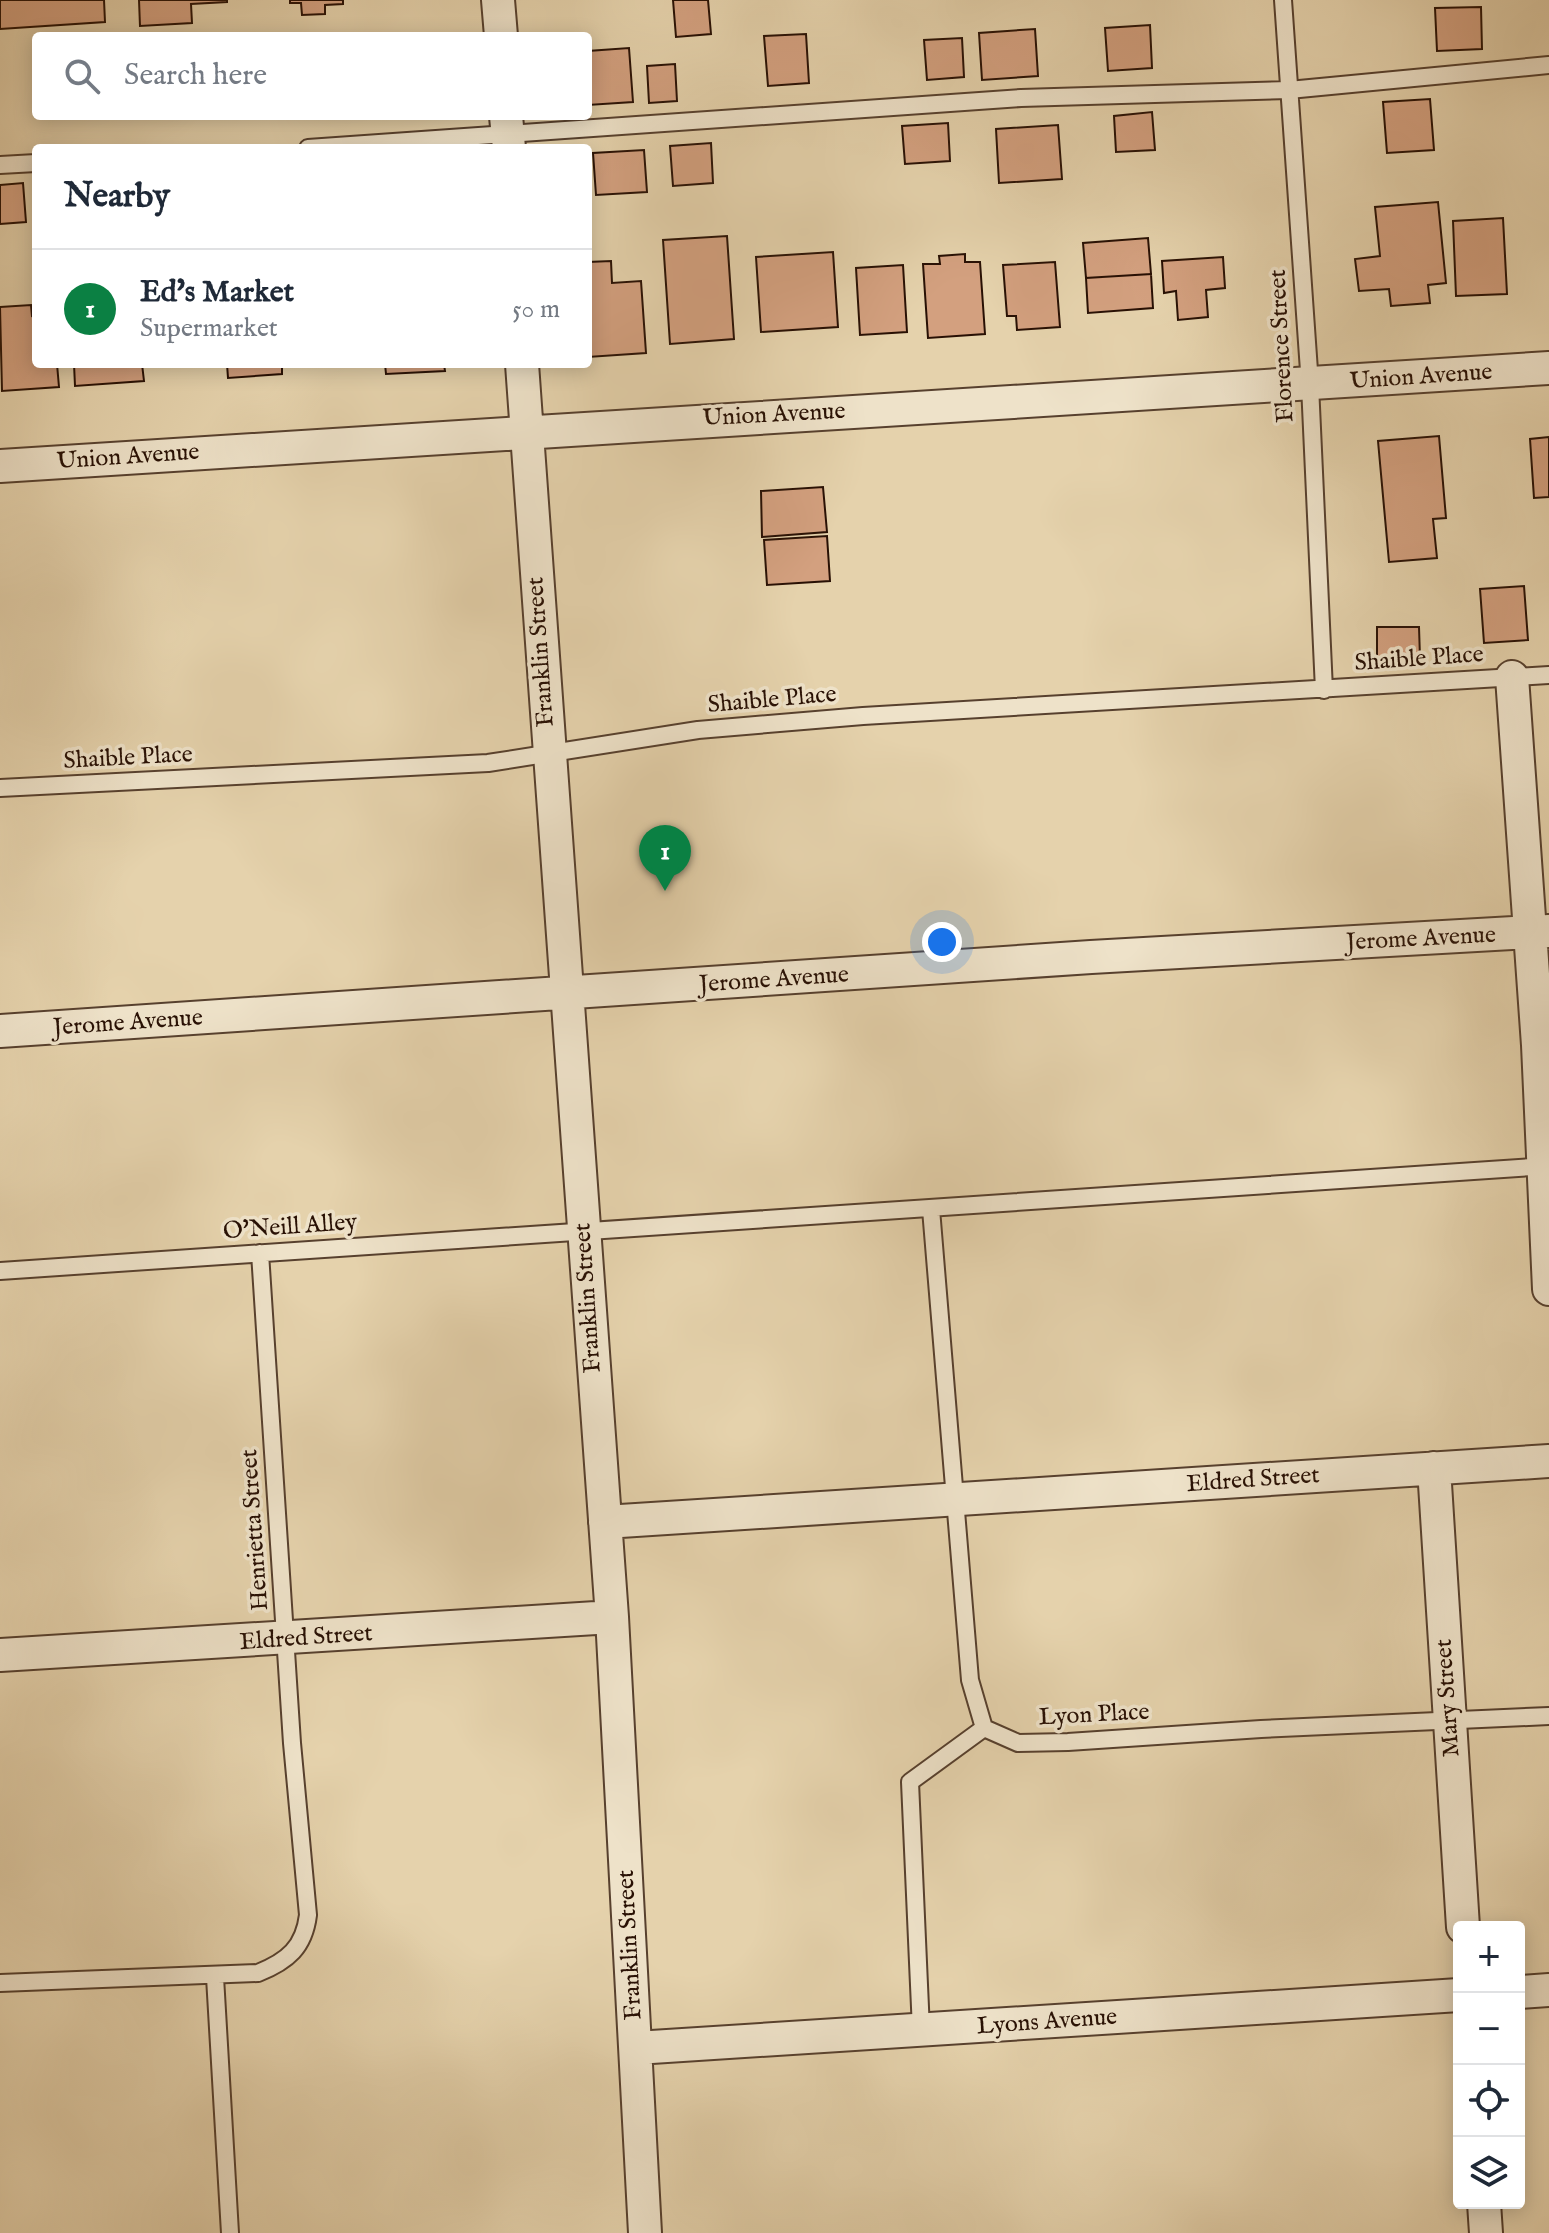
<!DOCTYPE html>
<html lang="en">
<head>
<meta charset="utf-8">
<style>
	:root { --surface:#fff; --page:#f6f6f7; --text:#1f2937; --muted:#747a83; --line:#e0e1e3; --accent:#0b8043 }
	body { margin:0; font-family:"IM FELL English",serif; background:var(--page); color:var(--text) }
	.controls { position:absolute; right:24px; bottom:24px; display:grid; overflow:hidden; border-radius:8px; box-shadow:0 4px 20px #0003 }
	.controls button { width:72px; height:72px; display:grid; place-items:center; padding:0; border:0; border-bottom:2px solid var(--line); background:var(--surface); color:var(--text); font:40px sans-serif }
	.you { position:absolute; left:942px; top:942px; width:28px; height:28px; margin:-20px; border:6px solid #fff; border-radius:50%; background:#1a73e8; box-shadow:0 0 0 12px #1a73e833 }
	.badge { display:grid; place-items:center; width:52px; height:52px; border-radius:50%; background:var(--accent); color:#fff; font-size:26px; font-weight:700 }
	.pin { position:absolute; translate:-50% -66px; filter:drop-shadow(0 2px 4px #0008) }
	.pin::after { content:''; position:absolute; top:42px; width:28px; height:24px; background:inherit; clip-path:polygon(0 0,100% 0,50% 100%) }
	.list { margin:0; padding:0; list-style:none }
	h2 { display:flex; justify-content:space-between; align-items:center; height:104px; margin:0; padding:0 32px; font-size:34px }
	h2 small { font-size:26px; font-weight:400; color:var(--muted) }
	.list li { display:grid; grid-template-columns:52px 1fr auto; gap:24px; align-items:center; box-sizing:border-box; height:120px; padding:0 32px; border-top:2px solid var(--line) }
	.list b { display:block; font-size:30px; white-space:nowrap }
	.list p { margin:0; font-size:26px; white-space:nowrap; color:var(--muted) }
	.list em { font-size:26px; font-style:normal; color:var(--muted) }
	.icon { flex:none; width:44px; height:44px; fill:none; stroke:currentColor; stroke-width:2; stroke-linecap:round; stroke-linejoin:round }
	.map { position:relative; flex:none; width:1549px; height:2233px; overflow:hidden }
	.search { position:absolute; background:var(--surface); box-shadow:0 4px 20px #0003; left:32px; top:32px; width:560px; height:88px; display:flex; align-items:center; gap:20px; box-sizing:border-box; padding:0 28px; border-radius:8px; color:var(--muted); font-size:30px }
	.panel { position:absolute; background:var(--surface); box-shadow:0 4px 20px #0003; left:32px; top:144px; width:560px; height:224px; border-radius:8px }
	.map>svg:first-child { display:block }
	.building { fill:#d3a07f; stroke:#281004; stroke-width:2 }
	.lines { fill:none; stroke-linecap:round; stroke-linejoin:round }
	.service-casing { stroke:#57402e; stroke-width:20 }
	.minor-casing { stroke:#57402e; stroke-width:36 }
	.service { stroke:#eee2c9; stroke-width:16 }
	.minor { stroke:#eee2c9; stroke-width:32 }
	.labels { text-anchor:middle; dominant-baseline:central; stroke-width:7; stroke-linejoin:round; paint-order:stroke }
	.street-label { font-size:24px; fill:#281004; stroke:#eee2c9 }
</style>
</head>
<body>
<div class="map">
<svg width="1549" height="2233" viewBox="0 0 1549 2233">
	<rect width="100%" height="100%" fill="#e5d2ac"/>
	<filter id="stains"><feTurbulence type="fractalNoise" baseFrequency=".0025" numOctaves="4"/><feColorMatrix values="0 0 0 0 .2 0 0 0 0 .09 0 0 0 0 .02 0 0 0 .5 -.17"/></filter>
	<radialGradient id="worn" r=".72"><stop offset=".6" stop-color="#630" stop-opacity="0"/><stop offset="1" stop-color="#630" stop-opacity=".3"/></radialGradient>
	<path class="building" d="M 0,0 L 104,0 L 105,22 L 0,29 Z
		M 139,0 L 227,0 L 227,2 L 191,4 L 192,23 L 140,26 Z
		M 290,0 L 343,0 L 343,4 L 325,5 L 325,14 L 302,15 L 301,3 L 290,3 Z
		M 673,0 L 708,0 L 711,34 L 676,37 Z
		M 1481,7 L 1482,49 L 1437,51 L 1435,8 Z
		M 1150,25 L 1152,68 L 1108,71 L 1105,28 Z
		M 1035,29 L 1038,76 L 982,80 L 979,33 Z
		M 806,34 L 809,83 L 768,86 L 764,36 Z
		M 962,38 L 964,77 L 927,80 L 924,40 Z
		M 629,48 L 633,102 L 588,105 L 588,51 Z
		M 675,64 L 677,101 L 649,103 L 647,66 Z
		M 1430,99 L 1434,150 L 1387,153 L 1383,102 Z
		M 1152,112 L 1155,150 L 1116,152 L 1114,116 Z
		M 948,123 L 950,161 L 905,164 L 902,126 Z
		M 1058,125 L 1062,179 L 999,183 L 996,129 Z
		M 711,143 L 713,183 L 673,186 L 670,146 Z
		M 644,150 L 647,192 L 596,195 L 593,153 Z
		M 23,183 L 26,222 L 0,224 L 0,185 Z
		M 1438,202 L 1446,283 L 1428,285 L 1430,303 L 1391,306 L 1389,289 L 1359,291 L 1355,259 L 1380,256 L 1375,207 Z
		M 1503,218 L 1507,294 L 1456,296 L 1453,221 Z
		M 727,236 L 734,339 L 670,344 L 663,240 Z
		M 1148,238 L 1151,274 L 1086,278 L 1083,243 Z
		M 833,252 L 838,327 L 761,332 L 756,257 Z
		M 965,254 L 965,262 L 980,262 L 985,334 L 928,338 L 923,264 L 940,264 L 939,256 Z
		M 1223,257 L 1225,288 L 1206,290 L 1208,317 L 1178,320 L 1176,291 L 1164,293 L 1162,261 Z
		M 611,261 L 612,283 L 641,281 L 646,353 L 588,357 L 588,262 Z
		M 1055,262 L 1060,327 L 1017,330 L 1016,316 L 1007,316 L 1003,265 Z
		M 903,265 L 907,332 L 860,335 L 856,268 Z
		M 1151,274 L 1153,308 L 1088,313 L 1086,278 Z
		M 31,305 L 32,316 L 36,315 L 36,364 L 57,364 L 59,387 L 2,391 L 0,307 Z
		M 74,364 L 142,364 L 144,381 L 75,386 Z
		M 227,364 L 282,364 L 282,374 L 228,378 Z
		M 385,364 L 444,364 L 445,371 L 386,374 Z
		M 1439,436 L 1446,518 L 1433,519 L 1437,558 L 1389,562 L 1378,441 Z
		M 1549,437 L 1549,497 L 1534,498 L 1530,439 Z
		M 823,487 L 827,532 L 762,537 L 761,491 Z
		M 827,536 L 830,581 L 767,585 L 764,540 Z
		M 1524,586 L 1528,640 L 1484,643 L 1480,589 Z
		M 1377,627 L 1419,627 L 1420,658 L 1377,658 Z"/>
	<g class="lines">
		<defs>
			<path id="service" d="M 1283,0 L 1310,385 L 1324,690
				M 308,148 L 1021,98 L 1289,90 L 1549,65
				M 0,165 L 36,163
				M 0,788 L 488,763 L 698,730 L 863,716 L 1549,675
				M 931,1209 L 970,1680 L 984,1728
				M 0,1271 L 1547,1166
				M 984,1728 L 1018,1743 L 1068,1742 L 1261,1729 L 1549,1716
				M 215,1977 L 230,2233
				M 0,1983 L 258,1973 C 288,1961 304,1947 308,1915 L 292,1743 L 260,1253
				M 921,2030 L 910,1782 L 984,1728"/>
			<path id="minor" d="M 498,0 L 501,36
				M 506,116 L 509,148
				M 522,364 L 612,1617 L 645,2233
				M 0,466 L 1549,368
				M 1512,677 L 1538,1045 L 1549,1289
				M 0,1031 L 1091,957 L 1549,931
				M 1434,1468 L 1463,1927
				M 605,1522 L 1549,1461
				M 0,1655 L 612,1617
				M 1519,1992 L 1549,1990
				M 636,2048 L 1459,1995
				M 1484,2203 L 1486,2233"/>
		</defs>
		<use href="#service" class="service-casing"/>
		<use href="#minor" class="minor-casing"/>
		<use href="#service" class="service"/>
		<use href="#minor" class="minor"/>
	</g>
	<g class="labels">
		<g class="street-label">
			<text transform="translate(1282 346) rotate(-93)">Florence Street</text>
			<text transform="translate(1421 377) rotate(-4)">Union Avenue</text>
			<text transform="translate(774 415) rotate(-3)">Union Avenue</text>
			<text transform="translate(128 457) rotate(-4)">Union Avenue</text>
			<text transform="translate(541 652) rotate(-94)">Franklin Street</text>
			<text transform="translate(1419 659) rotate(-4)">Shaible Place</text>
			<text transform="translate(772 700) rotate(-5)">Shaible Place</text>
			<text transform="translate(128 758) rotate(-3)">Shaible Place</text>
			<text transform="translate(1421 939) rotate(-3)">Jerome Avenue</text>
			<text transform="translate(774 980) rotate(-4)">Jerome Avenue</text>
			<text transform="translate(128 1023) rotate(-4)">Jerome Avenue</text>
			<text transform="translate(290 1227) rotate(-4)">O'Neill Alley</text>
			<text transform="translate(588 1298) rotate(-94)">Franklin Street</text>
			<text transform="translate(1253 1480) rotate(-4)">Eldred Street</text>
			<text transform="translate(255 1530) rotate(-94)">Henrietta Street</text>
			<text transform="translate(306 1638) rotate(-4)">Eldred Street</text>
			<text transform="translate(1448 1698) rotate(-94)">Mary Street</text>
			<text transform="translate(1094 1715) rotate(-3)">Lyon Place</text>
			<text transform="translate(630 1945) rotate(-93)">Franklin Street</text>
			<text transform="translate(1047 2022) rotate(-4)">Lyons Avenue</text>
		</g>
	</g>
	<rect width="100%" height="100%" filter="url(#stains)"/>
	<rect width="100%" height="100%" fill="url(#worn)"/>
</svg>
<div class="controls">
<button>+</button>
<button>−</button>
<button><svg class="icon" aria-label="locate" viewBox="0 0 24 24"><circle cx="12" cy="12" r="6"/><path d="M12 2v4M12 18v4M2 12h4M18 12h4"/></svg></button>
<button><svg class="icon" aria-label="layers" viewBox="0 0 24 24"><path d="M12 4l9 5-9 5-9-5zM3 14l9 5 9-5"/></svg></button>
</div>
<div class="you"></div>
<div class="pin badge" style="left:665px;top:891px">1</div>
<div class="search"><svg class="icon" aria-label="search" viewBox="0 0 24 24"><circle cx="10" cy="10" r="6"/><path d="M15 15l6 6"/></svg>Search here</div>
<section class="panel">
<h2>Nearby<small></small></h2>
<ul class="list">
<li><span class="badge">1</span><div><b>Ed's Market</b><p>Supermarket</p></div><em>50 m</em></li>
</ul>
</section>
</div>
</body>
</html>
